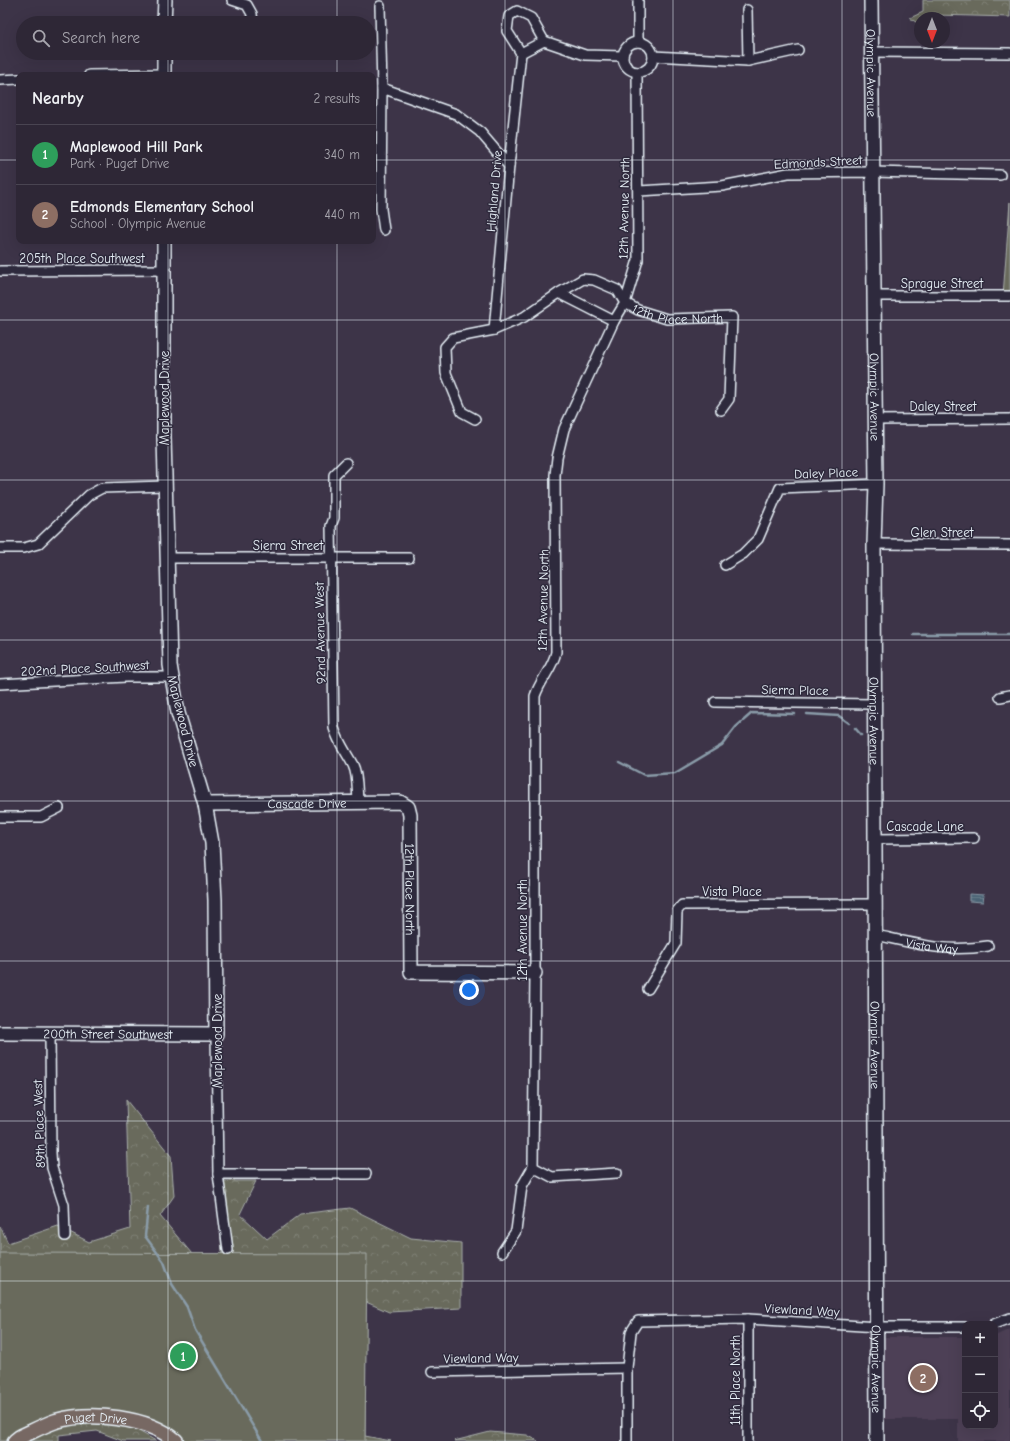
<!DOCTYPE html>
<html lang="en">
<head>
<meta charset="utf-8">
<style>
	:root { --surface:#2e2736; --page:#3a3342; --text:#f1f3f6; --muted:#a7a5ad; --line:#494451; --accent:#ff9aa2 }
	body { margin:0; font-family:"Comic Neue",sans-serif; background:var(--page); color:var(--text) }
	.controls { position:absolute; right:12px; bottom:12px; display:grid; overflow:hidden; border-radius:8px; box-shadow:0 4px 16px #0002 }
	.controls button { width:36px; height:36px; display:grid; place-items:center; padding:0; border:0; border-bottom:1px solid var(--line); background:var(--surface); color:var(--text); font:20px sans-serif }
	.compass { position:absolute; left:914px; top:12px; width:36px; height:36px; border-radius:50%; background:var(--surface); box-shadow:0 4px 16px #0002; rotate:180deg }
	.you { position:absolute; left:469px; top:990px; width:14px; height:14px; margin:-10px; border:3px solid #fff; border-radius:50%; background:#1a73e8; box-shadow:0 0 0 6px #1a73e833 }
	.badge { display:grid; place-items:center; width:26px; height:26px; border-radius:50%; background:var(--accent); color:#fff; font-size:13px; font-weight:700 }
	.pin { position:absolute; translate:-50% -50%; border:2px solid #fff; box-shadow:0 1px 4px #0006 }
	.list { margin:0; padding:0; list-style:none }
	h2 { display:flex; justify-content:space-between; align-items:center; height:52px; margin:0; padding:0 16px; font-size:17px }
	h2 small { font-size:13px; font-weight:400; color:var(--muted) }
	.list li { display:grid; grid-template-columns:26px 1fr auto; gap:12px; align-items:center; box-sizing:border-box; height:60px; padding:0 16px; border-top:1px solid var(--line) }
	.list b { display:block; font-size:15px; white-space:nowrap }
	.list p { margin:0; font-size:13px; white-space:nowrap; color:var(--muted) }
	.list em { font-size:13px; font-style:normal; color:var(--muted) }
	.icon { flex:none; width:22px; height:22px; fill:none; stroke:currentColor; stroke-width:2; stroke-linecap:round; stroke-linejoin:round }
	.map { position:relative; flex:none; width:1010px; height:1441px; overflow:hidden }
	.search { position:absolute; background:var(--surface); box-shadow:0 4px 16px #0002; left:16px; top:16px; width:360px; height:44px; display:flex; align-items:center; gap:10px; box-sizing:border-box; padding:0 14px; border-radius:22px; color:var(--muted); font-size:15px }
	.panel { position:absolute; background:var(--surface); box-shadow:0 4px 16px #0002; left:16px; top:72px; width:360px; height:172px; border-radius:8px }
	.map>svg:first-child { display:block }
	.built { fill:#4d4156 }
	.forest { fill:url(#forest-crowns); stroke:#a8aeaa }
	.park { fill:#696a5c; stroke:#a8aeaa }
	.water { fill:url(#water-rules); stroke:#8a9ca9 }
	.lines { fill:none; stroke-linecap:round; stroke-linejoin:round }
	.stream { stroke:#8a9ca9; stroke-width:2.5 }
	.street-casing { stroke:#e8f1f8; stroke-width:12 }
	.secondary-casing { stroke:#e8f1f8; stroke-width:16 }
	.primary-casing { stroke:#e8f1f8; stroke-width:17 }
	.street { stroke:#2f2a3d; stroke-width:9 }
	.secondary { stroke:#2f2a3d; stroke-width:13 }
	.primary { stroke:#776864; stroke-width:14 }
	.grid { fill:none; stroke:#e8f1f8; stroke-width:1; stroke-opacity:0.55 }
	.labels { text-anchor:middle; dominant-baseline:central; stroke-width:3; stroke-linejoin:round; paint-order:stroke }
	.street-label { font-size:13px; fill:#e8f1f8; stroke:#2f2a3d }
</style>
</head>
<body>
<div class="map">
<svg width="1010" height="1441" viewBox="0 0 1010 1441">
	<defs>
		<pattern id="forest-crowns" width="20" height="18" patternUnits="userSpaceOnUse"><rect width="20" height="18" fill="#696a5c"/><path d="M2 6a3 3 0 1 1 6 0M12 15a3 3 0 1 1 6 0" fill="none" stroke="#7e8074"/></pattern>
		<pattern id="water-rules" width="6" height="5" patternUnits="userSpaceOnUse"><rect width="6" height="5" fill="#4c6475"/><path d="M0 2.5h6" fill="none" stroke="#667b89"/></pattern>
	</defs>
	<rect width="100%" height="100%" fill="#3d3448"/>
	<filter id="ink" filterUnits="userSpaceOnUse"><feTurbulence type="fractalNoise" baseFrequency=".025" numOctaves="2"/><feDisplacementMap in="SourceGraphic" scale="8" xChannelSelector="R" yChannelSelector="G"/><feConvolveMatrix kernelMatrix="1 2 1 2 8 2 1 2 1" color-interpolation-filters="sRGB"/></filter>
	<g filter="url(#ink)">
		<path class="built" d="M 1010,1329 L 1010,1441 L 958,1441 L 958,1419 L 882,1419 L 882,1337 L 965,1337 L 965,1426 L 995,1426 L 995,1336 Z"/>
		<path class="forest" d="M 923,0 L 1010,0 L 1010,17 L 936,15 L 934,18 L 920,18 L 920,25 L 910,18 L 923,12 Z
			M 126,1100 L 171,1156 L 174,1196 L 160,1216 L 192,1254 L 222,1254 L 217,1181 L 256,1181 L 240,1214 L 267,1239 L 300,1214 L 350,1208 L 411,1238 L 461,1243 L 461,1308 L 389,1312 L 366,1302 L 365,1436 L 391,1441 L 186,1441 L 174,1431 L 140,1417 L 99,1410 L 17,1432 L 6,1441 L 0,1441 L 0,1226 L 8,1243 L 58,1226 L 89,1242 L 130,1229 Z
			M 99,1421 L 130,1426 L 156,1441 L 123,1441 L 97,1431 L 59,1435 L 59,1441 L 28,1441 C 55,1427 70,1424 99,1421 Z
			M 490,1432 L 527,1435 L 538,1441 L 454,1441 Z"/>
		<path class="park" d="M 1010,202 L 1010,296 L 1003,296 Z
			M 0,1253 L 367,1254 L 365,1441 L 186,1441 L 174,1431 L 140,1417 L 99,1410 L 17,1432 L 6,1441 L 0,1441 Z"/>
		<path class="water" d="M 969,894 L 984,895 L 983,902 L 969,901 Z"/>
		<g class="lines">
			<path class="stream" d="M 913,634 L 1010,634
				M 807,714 L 839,716 L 849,723
				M 855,728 L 861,735
				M 619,762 L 644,775 L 675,773 L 722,745 L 736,727 L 752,713 L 795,714
				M 148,1207 L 145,1236 L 164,1262 L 172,1284 L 187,1307 L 195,1330 L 262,1441"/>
			<defs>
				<g id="street">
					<path d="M 232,0 L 247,5 L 252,14 L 253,23"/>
					<path d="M 380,6 L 382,88 L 381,209 L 384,230"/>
					<path d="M 747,10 L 748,61"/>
					<circle cx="638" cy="57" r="15"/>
					<path d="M 638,42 L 638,0"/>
					<path d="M 871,52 L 1010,53"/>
					<path d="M 521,53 L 544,41 L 585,55 L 622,56"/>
					<path d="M 521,53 L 507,31 L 509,16 L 517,11 L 531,18 L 544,41"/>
					<path d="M 653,56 L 748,61 L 798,50"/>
					<path d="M 89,75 L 164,74"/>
					<path d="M 0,80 L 19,79"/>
					<path d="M 382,88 L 456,114 L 480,132 L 509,166"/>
					<path d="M 639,191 L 722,186 L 788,173 L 872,172 L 1000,175"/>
					<path d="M 0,271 L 164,270"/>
					<path d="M 559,293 L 614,321"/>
					<path d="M 874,296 L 1010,296"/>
					<path id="s1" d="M 625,303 L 638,310 L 667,319 L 732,317 L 729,399 L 721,410"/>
					<path d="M 494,330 L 509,166 L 521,53"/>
					<path d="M 475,419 L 462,412 L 446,373 L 445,347 L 453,338 L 494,330 L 524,317 L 559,293 L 583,279 L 594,280 L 617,290 L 625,303"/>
					<path d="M 875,420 L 1010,419"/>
					<path d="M 346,463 L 334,475 L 334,518 L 331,526 L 334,728 C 338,742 346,752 353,765 C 358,775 357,790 358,802"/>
					<path d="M 874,544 L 1010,545"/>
					<path d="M 0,548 L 24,548 L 38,544 L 89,495 L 102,488 L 165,486"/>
					<path d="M 167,558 L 409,558"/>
					<path d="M 725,565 L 743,554 L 758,539 L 780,488 L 876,484"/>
					<path d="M 0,684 L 126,677 L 171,677"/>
					<path d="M 1000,697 L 1010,695"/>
					<path d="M 715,702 L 874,704"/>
					<path d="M 0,817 L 41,817 L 59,808"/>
					<path d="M 875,839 L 974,838"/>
					<path id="s2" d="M 876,935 C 917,944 946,953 988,946"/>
					<path d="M 648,989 L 676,943 L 677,911 L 682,905 L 876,904"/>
					<path d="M 50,1034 L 51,1153 L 52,1168 L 64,1205 L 65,1236"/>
					<path d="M 216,1034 L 218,1174 L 228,1250"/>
					<path d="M 533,1167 L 552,1177 L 617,1173"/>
					<path d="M 218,1174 L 366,1174"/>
					<path d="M 502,1252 L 516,1231 L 522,1186 L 533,1167 L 535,973 L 535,696 C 540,680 553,668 556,652 L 555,475 L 557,458 L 564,429 L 614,321 L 625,303 L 638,260 L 637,72"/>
					<path d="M 748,1319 L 748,1441"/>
					<path d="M 994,1324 L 1010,1318"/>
					<path d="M 432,1372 L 627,1368"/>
					<path d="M 627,1441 L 627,1368 L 631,1332 L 638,1321 L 748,1319 L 878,1327 L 965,1327"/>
				</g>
				<g id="secondary">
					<path id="s3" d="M 871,0 L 876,484 L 874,544 L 877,1441"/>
					<path d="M 164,23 L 165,0"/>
					<path d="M 164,75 L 164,53"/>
					<path id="s4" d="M 205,804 L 400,802 L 408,807 L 410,815 L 411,972 L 535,973"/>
					<path id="s5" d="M 0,1033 L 216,1034 L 215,900 L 212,843 L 205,804 L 178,713 L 170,665 L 164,437 L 164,241"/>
				</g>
				<g id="primary">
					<path id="s6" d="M 15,1441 L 20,1437 C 31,1432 44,1425 56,1421 C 91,1411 148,1417 176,1441"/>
				</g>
			</defs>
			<use href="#street" class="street-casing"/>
			<use href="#secondary" class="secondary-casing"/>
			<use href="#primary" class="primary-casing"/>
			<use href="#street" class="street"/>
			<use href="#secondary" class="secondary"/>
			<use href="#primary" class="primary"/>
		</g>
	</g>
	<path class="grid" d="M 168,0 L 168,23M 337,0 L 337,23M 505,0 L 505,1441M 673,0 L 673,1441M 842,0 L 842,1441M 168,53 L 168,75M 337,53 L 337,75M 0,160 L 19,160M 373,160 L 1010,160M 168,241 L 168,1441M 337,241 L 337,1441M 0,320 L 1010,320M 0,480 L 1010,480M 0,640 L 1010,640M 0,801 L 1010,801M 0,961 L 1010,961M 0,1121 L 1010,1121M 0,1281 L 1010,1281"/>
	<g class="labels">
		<g class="street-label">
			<text stroke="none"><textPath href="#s3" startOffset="73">Olympic Avenue</textPath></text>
			<text transform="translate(818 162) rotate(-3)">Edmonds Street</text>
			<text transform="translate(494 191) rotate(-85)">Highland Drive</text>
			<text transform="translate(624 208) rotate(-89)">12th Avenue North</text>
			<text x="82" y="258">205th Place Southwest</text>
			<text x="942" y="283">Sprague Street</text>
			<text stroke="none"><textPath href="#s1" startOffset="55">12th Place North</textPath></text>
			<text stroke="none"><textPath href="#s3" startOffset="397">Olympic Avenue</textPath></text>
			<text transform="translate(164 398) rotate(-90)">Maplewood Drive</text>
			<text x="943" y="406">Daley Street</text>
			<text transform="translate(826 473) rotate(-2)">Daley Place</text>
			<text x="942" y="532">Glen Street</text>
			<text x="288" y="545">Sierra Street</text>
			<text transform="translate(543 600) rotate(-89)">12th Avenue North</text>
			<text transform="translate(320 633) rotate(-91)">92nd Avenue West</text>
			<text transform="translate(85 668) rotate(-3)">202nd Place Southwest</text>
			<text transform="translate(795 690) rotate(1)">Sierra Place</text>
			<text stroke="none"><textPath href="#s3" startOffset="721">Olympic Avenue</textPath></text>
			<text transform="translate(183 721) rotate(76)">Maplewood Drive</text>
			<text stroke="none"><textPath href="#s4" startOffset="102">Cascade Drive</textPath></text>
			<text x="925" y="826">Cascade Lane</text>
			<text stroke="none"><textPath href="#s4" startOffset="287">12th Place North</textPath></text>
			<text x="732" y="891">Vista Place</text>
			<text transform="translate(522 930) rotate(-90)">12th Avenue North</text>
			<text stroke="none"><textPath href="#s2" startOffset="57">Vista Way</textPath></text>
			<text stroke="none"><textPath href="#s5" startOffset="108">200th Street Southwest</textPath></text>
			<text transform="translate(217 1041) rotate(-90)">Maplewood Drive</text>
			<text stroke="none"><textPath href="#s3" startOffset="1045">Olympic Avenue</textPath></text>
			<text transform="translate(39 1124) rotate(-92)">89th Place West</text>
			<text transform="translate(802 1310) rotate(3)">Viewland Way</text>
			<text transform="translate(481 1358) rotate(-1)">Viewland Way</text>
			<text stroke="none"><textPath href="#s3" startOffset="1369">Olympic Avenue</textPath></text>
			<text transform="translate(735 1380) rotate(-90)">11th Place North</text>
			<text stroke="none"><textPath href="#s6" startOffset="86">Puget Drive</textPath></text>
		</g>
	</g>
</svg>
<div class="controls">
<button>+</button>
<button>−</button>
<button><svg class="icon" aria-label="locate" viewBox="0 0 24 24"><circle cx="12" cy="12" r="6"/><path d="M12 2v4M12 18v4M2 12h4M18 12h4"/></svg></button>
</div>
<svg class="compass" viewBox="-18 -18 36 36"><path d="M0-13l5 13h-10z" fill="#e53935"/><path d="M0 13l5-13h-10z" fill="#a7a5ad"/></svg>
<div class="you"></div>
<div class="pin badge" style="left:183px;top:1356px;background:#2e9e5b">1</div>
<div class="pin badge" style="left:923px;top:1378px;background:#8d6e63">2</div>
<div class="search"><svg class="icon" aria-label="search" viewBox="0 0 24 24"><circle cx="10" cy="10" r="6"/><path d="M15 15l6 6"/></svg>Search here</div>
<section class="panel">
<h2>Nearby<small>2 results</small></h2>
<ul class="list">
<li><span class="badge" style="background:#2e9e5b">1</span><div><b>Maplewood Hill Park</b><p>Park · Puget Drive</p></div><em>340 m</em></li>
<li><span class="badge" style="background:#8d6e63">2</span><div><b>Edmonds Elementary School</b><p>School · Olympic Avenue</p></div><em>440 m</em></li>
</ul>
</section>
</div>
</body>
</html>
